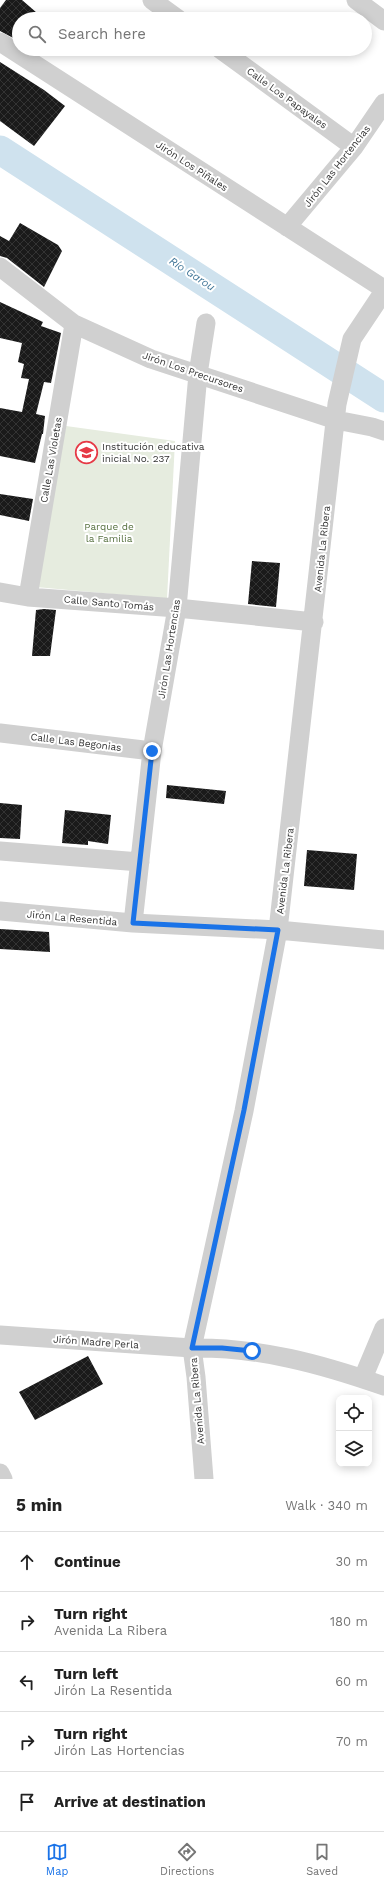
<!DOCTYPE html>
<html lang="en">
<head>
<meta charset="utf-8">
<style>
	:root { --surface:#fff; --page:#f6f6f6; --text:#222; --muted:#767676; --line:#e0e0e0; --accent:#1a73e8 }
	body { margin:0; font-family:"Work Sans",sans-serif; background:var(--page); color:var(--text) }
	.controls { position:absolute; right:12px; bottom:12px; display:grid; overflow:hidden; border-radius:8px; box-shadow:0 2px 10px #0003 }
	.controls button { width:36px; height:36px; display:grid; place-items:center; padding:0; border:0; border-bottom:1px solid var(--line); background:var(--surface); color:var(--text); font:20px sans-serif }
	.stop { position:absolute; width:12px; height:12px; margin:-9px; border:3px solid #1a73e8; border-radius:50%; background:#fff }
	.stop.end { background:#1a73e8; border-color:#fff; box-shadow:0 1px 4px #0008 }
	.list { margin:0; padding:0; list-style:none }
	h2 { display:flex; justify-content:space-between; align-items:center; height:52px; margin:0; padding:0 16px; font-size:17px }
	h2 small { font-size:13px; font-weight:400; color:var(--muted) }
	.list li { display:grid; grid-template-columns:26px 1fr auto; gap:12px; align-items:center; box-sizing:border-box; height:60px; padding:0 16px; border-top:1px solid var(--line) }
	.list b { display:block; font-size:15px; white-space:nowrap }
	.list p { margin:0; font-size:13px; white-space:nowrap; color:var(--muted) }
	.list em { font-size:13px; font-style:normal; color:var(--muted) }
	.icon { flex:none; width:22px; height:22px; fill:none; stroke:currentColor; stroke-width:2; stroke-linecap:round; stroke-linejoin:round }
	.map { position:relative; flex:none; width:384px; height:1479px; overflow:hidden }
	.search { position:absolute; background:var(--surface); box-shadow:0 2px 10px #0003; left:12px; right:12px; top:12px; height:44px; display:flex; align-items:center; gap:10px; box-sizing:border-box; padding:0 14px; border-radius:22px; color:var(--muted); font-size:15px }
	.sheet { height:352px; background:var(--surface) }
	nav { display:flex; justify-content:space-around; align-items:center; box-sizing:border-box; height:56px; border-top:1px solid var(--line); background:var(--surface); font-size:11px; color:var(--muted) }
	nav a { display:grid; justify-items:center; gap:2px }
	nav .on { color:var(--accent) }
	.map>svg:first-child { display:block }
	.green { fill:#e6ecdf }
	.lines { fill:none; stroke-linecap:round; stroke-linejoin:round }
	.river { stroke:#cfe2ee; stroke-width:29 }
	.building { fill:url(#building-cross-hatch) }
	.minor { stroke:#d0d0d0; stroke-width:19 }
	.route { stroke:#1a73e8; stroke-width:5 }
	.labels { text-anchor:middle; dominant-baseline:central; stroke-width:4; stroke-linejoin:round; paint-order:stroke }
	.street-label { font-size:10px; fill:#333; stroke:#fff }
	.poi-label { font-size:10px; fill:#333; stroke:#fff; text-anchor:start }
	.park-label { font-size:10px; fill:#56703f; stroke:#fff }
	.water-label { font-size:11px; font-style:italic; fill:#3f7597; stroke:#fff }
</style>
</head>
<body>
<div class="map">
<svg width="384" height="1479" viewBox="0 0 384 1479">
	<defs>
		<pattern id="building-cross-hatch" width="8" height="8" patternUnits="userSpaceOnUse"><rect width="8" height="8" fill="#1a1a1a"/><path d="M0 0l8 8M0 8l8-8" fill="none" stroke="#333"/></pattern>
	</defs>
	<rect width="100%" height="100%" fill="#fff"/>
	<path class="green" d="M 66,426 L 175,441 L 167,599 L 36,587 Z"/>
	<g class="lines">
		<path class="river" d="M 0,150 L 384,398"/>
	</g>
	<path class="building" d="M 6,0 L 22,0 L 44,19 L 19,19 L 19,41 L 0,31 L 0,8 Z
		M 0,62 L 44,90 L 65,106 L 34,146 L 0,121 Z
		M 20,223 L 58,245 L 62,251 L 44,287 L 7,258 L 0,256 L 0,236 L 9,241 Z
		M 0,302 L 43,322 L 41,326 L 61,333 L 51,383 L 44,382 L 36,414 L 45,416 L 43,434 L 42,434 L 35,463 L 0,456 L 0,408 L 22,412 L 29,379 L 21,378 L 24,364 L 18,362 L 22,343 L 0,338 Z
		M 0,494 L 33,499 L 29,521 L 0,515 Z
		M 252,561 L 280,563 L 276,607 L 248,604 Z
		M 44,609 L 56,610 L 50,656 L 32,656 L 36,610 Z
		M 167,785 L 226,791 L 224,804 L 166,798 Z
		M 0,803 L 22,805 L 20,839 L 0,838 Z
		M 65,810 L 111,815 L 108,844 L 88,841 L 88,845 L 62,843 Z
		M 307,850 L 357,854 L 354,890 L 304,886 Z
		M 0,929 L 49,932 L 50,952 L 0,949 Z
		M 88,1356 L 103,1384 L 35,1420 L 19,1392 Z"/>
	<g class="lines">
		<path class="minor" d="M 152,0 L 178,19
			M 356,0 L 384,21
			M 0,42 L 384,289
			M 220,49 L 354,147
			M 287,227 L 354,147 L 384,103
			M 0,267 L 74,324 L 151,359 L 336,420 L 372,427 L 384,431
			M 0,592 L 28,597 L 177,608 L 314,622
			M 28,597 L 74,324
			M 0,733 L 152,751
			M 0,851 L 140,862
			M 0,911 L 133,923 L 278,930 L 384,940
			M 133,923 L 152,751 L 177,608 L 198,374 L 206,323
			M 0,1335 L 192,1348 C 259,1347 321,1364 384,1386
			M 363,1378 L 384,1328
			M 0,1473 L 3,1479
			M 204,1479 L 196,1377 L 192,1348 L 244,1111 L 278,930 L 337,404 L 352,339 L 384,291"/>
	</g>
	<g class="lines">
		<path class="route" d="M 152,751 L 133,923 L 278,930 L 244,1110 L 192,1348 L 222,1348 L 252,1351"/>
	</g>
	<defs>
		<symbol id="school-ring" viewBox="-11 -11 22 22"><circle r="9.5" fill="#fff" stroke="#e63946" stroke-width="1.5"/><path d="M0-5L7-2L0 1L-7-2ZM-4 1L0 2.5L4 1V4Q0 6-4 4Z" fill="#e63946"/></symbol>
	</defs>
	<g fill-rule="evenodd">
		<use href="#school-ring" x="74" y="440" width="25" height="25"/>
	</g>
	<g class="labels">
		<g class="street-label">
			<text transform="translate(287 98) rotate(36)">Calle Los Papayales</text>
			<text transform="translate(192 166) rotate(33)">Jirón Los Piñales</text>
			<text transform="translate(337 166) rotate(-52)">Jirón Las Hortencias</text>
			<text transform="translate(193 372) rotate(19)">Jirón Los Precursores</text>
			<text transform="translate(51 460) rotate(-80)">Calle Las Violetas</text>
			<text transform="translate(322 549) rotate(-84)">Avenida La Ribera</text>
			<text transform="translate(109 603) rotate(5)">Calle Santo Tomás</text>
			<text transform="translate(169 649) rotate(-81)">Jirón Las Hortencias</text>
			<text transform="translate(76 742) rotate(7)">Calle Las Begonias</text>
			<text transform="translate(285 871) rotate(-83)">Avenida La Ribera</text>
			<text transform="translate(72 918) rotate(5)">Jirón La Resentida</text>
			<text transform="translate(96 1342) rotate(4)">Jirón Madre Perla</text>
			<text transform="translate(197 1401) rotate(-95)">Avenida La Ribera</text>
		</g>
		<g class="poi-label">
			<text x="102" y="446">Institución educativa<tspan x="102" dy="12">inicial No. 237</tspan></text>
		</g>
		<g class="park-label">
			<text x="109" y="526">Parque de<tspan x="109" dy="12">la Familia</tspan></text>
		</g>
		<g class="water-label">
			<text transform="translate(192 274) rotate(33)">Río Garou</text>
		</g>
	</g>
</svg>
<div class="controls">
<button><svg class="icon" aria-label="locate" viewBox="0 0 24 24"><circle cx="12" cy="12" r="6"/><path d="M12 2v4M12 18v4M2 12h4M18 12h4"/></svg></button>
<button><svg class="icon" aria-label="layers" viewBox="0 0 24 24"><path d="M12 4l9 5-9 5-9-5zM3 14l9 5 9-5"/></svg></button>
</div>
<div class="stop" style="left:252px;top:1351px"></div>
<div class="stop end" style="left:152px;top:751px"></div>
<div class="search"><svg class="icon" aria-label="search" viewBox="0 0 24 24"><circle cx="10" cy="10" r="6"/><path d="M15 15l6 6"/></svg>Search here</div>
</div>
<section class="sheet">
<h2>5 min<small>Walk · 340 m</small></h2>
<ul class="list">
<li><svg class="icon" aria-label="ahead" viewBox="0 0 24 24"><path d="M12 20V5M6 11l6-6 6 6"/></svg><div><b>Continue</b></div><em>30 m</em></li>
<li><svg class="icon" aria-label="right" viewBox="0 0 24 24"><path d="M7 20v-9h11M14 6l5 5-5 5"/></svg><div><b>Turn right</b><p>Avenida La Ribera</p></div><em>180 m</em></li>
<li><svg class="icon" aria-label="left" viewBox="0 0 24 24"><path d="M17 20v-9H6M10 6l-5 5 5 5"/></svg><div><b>Turn left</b><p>Jirón La Resentida</p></div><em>60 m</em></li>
<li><svg class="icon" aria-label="right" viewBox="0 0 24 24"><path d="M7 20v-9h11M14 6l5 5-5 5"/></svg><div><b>Turn right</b><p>Jirón Las Hortencias</p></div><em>70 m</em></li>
<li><svg class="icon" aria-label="arrive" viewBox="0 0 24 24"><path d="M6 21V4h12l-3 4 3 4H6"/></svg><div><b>Arrive at destination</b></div></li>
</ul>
</section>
<nav>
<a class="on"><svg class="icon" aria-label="map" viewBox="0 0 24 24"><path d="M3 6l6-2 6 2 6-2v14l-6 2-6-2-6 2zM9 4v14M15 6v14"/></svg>Map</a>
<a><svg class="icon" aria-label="directions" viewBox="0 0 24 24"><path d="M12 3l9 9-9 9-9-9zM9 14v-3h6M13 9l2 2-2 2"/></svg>Directions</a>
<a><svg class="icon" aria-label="saved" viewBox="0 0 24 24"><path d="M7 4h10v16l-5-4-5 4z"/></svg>Saved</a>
</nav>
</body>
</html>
